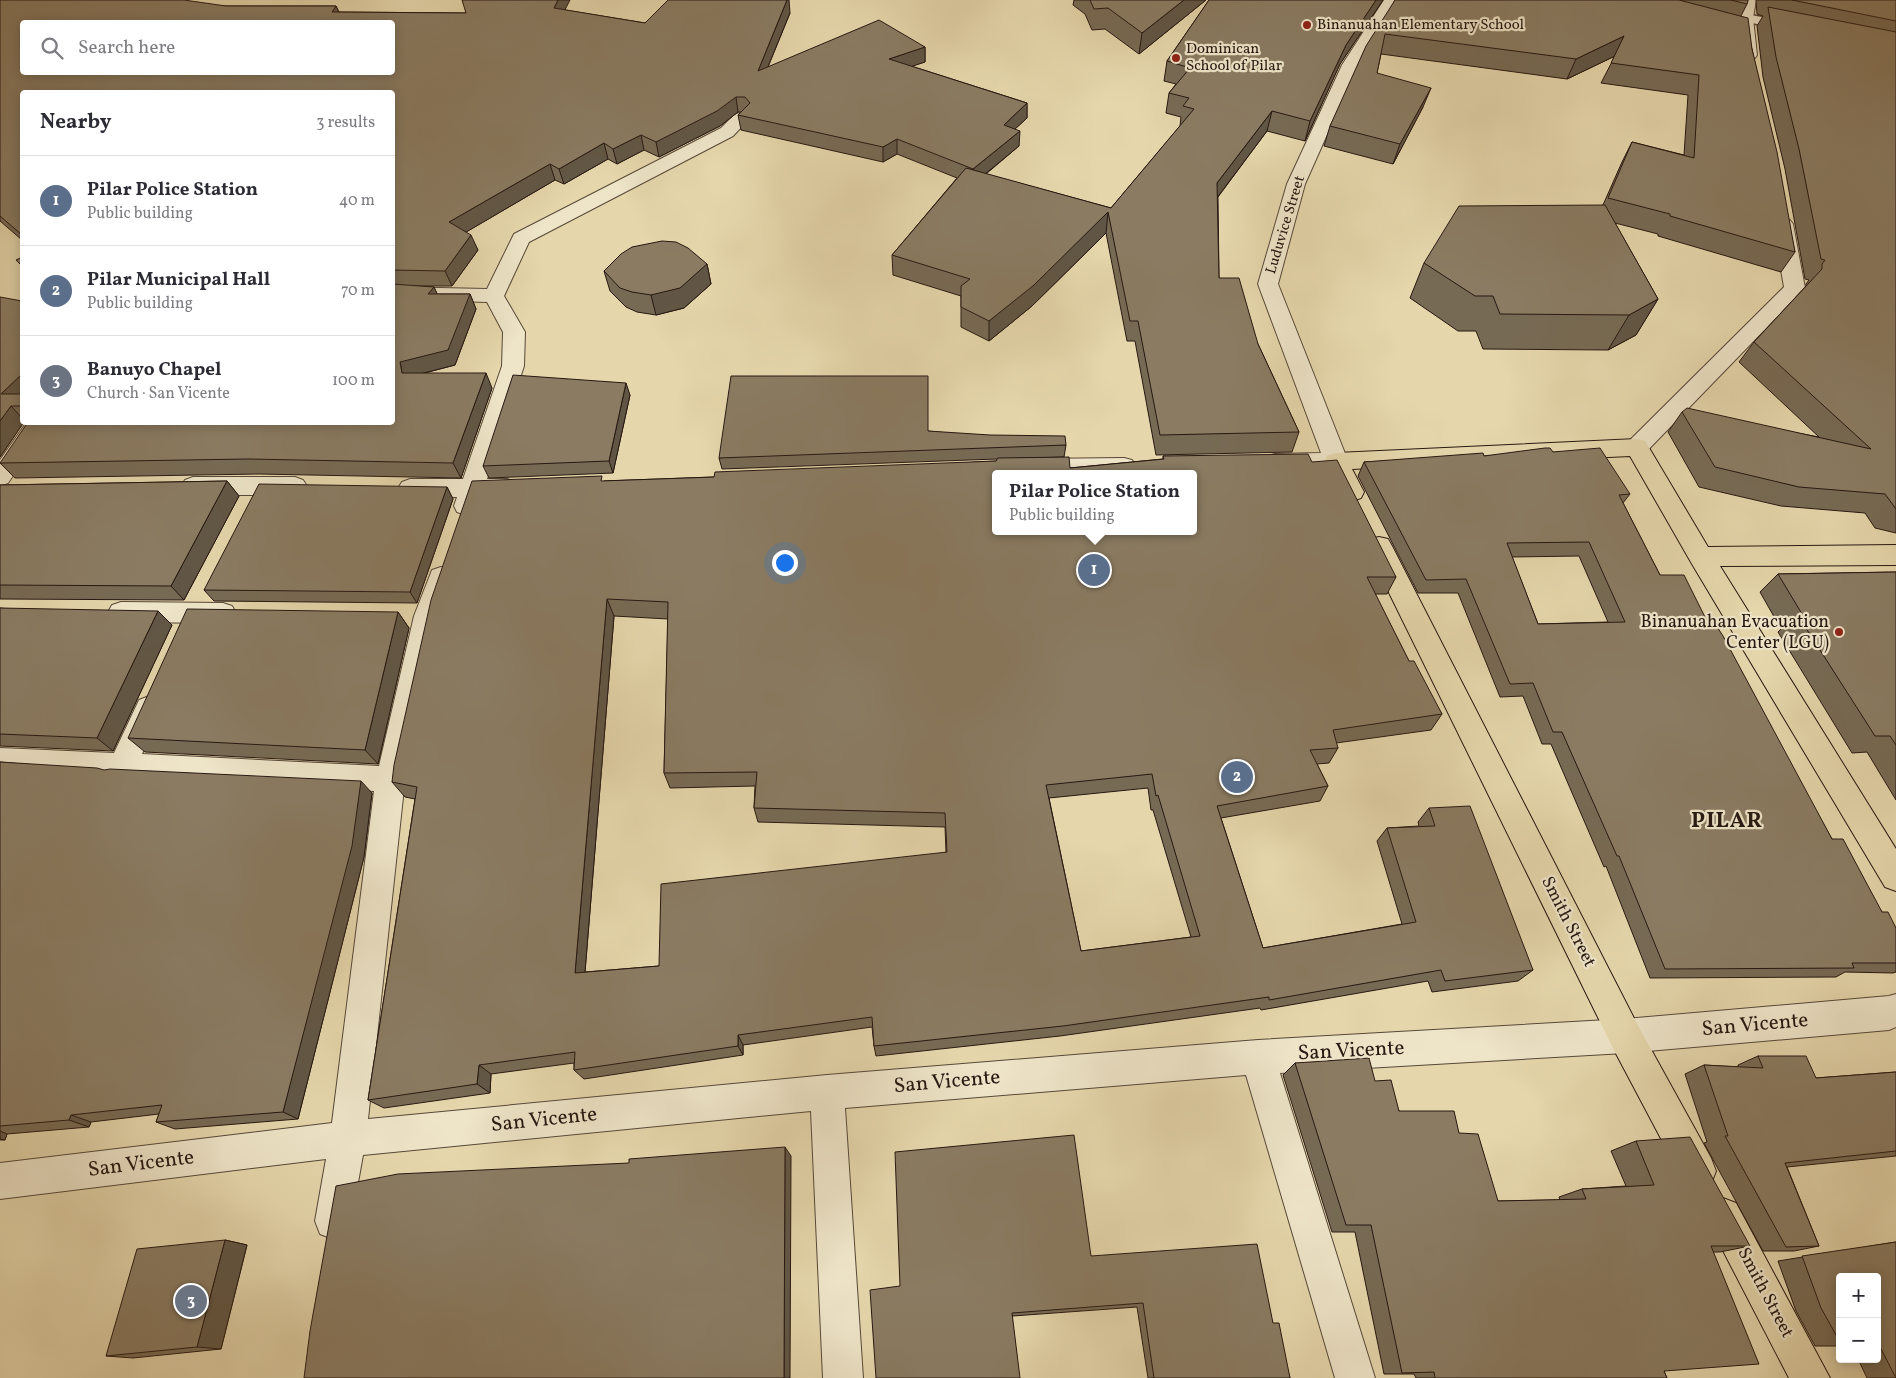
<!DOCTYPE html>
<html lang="en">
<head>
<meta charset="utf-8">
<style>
	:root { --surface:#fff; --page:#f2f2f3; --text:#2b2b33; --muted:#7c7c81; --line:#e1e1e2; --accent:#8f2418 }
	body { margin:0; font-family:Vollkorn,serif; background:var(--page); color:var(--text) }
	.controls { position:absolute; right:15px; bottom:15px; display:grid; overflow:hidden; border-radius:5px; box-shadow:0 2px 12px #0003 }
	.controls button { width:45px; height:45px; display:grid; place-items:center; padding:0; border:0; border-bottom:1px solid var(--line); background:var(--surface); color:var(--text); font:25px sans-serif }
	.you { position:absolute; left:784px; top:562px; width:18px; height:18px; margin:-12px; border:4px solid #fff; border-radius:50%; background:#1a73e8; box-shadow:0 0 0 8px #1a73e833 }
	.badge { display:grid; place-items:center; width:32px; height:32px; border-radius:50%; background:var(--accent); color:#fff; font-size:16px; font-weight:700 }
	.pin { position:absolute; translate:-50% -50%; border:2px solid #fff; box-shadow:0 1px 5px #0006 }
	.popup { position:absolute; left:992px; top:470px; width:205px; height:65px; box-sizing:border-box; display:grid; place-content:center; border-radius:5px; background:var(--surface); filter:drop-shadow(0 1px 4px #0005); font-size:16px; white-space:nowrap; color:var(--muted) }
	.popup b { font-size:19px; color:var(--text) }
	.popup::after { content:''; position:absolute; left:50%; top:100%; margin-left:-10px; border:10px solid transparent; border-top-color:var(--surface) }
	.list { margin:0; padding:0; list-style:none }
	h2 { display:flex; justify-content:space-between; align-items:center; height:65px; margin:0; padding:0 20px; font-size:21px }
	h2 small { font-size:16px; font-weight:400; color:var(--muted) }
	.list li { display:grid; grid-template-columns:32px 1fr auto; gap:15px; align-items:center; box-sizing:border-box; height:90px; padding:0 20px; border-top:1px solid var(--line) }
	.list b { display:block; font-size:19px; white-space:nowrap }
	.list p { margin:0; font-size:16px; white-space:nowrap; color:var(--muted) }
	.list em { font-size:16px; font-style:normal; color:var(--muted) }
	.icon { flex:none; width:28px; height:28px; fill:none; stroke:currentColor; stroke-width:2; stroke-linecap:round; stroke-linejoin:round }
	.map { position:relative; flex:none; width:1896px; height:1378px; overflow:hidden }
	.search { position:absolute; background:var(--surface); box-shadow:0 2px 12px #0003; left:20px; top:20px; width:375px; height:55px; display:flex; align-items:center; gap:12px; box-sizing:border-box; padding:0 18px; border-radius:5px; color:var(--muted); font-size:19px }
	.panel { position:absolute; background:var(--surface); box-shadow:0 2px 12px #0003; left:20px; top:90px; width:375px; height:335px; border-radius:5px }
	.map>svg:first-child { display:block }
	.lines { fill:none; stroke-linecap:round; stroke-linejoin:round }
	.service-casing { stroke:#564838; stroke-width:3 }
	.minor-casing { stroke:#564838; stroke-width:2 }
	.primary-casing { stroke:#271812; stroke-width:2 }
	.service { fill:#eee4c8; fill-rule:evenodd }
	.minor { fill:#eee4c8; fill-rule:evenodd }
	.primary { fill:#e5d6ab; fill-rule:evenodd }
	.wall { fill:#776a54; stroke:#271812; fill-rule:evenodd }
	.shaded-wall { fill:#615645; stroke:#271812 }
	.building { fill:#8a7b62; stroke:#271812; fill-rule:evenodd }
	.poi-dot { fill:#8f2418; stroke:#eee4c8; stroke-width:2 }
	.labels { text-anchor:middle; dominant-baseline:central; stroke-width:4.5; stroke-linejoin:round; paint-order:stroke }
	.far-poi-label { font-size:15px; fill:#271812; stroke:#eee4c8; text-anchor:start }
	.far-street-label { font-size:15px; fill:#271812; stroke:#eee4c8 }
	.poi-label { font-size:18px; fill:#271812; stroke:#eee4c8; text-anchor:end }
	.street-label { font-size:18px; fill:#271812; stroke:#eee4c8 }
	.near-street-label { font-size:21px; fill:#271812; stroke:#eee4c8 }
	.district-label { font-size:22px; font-weight:bold; letter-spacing:1px; fill:#271812; stroke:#eee4c8 }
</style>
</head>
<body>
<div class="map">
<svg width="1896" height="1378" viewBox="0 0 1896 1378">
	<rect width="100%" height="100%" fill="#e5d6ab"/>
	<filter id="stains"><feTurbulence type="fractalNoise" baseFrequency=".004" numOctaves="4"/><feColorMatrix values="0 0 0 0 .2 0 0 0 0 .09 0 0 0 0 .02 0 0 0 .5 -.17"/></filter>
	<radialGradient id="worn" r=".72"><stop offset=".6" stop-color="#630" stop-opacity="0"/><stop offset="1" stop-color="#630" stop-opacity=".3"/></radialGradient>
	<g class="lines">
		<defs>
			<path id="service" d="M 1745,14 L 1789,22 L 1795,26 L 1789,30 L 1741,21 L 1739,18 L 1741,15 Z"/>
			<path id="minor" d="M 1384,0 L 1400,0 L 1358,65 L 1305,184 L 1278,284 L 1348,461 L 1344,467 L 1336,469 L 1275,470 L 1267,468 L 1263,462 L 1267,456 L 1275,454 L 1321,453 L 1258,284 L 1287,184 L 1342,65 Z
				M 1740,0 L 1756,0 L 1753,18 L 1757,55 L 1755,58 L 1743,58 L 1741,55 L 1737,18 Z
				M 741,113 L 747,114 L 750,118 L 733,136 L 529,242 L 504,296 L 525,332 L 524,366 L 487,479 L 507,479 L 515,482 L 519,488 L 515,494 L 507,497 L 481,497 L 475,512 L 466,515 L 457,512 L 454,506 L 457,497 L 410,497 L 402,494 L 398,488 L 402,482 L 410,479 L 463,479 L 502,366 L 503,332 L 487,302 L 392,299 L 392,287 L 487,289 L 514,234 L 721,128 L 735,114 Z
				M 1783,218 L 1790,220 L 1793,224 L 1805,288 L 1645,453 L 1637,455 L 1629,453 L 1625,447 L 1629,441 L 1784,287 L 1773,224 L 1776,220 Z
				M 27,422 L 51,422 L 8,483 L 0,486 L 0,460 Z
				M 1124,458 L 1132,460 L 1136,466 L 1132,472 L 1026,474 L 1020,467 L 1024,461 L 1032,459 Z
				M 193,477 L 295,477 L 303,480 L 307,486 L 303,492 L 295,495 L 193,495 L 185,492 L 181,486 L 185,480 Z
				M 441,567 L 450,570 L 454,577 L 440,616 L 405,779 L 368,1119 L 827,1075 L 1258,1040 L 1625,1019 L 1889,996 L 1896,994 L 1896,1027 L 1889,1030 L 1625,1053 L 1280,1073 L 1375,1378 L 1335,1378 L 1246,1075 L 845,1108 L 863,1378 L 823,1378 L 811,1111 L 363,1155 L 351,1221 L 346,1234 L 333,1239 L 320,1234 L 315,1221 L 326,1159 L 0,1199 L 0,1163 L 332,1123 L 374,791 L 126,779 L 121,781 L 114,778 L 0,772 L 0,748 L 114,753 L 139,700 L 149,696 L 159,700 L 163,708 L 142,754 L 379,766 L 414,616 L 432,570 Z
				M 121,602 L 223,603 L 232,606 L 236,613 L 232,620 L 223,623 L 121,622 L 112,619 L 108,612 L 112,605 Z"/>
			<path id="primary" d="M 1637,439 L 1645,441 L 1708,547 L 1896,545 L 1896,565 L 1720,566 L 1896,849 L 1896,891 L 1885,887 L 1692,564 L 1630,456 L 1352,469 L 1364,492 L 1361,498 L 1352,501 L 1343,498 L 1324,461 L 1328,455 L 1336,453 Z
				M 1379,537 L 1388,539 L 1392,546 L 1637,1024 L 1711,1158 L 1716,1171 L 1711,1184 L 1698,1189 L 1685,1184 L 1613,1048 L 1366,546 L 1370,539 Z
				M 1723,1198 L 1736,1203 L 1830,1378 L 1789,1378 L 1705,1216 L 1710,1203 Z"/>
		</defs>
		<use href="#service" class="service-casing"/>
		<use href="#minor" class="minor-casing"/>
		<use href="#primary" class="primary-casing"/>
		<use href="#service" class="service"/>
		<use href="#minor" class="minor"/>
		<use href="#primary" class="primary"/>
	</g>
	<path class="wall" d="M 0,0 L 226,6 L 336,6 L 339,12 L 466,13 L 565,10 L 645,23 L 790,13 L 768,67 L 925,47 L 925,62 L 911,66 L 1027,103 L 1027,118 L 1015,129 L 1019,146 L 986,174 L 1111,208 L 1180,126 L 1181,117 L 1166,113 L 1169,93 L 1176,84 L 1164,81 L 1167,61 L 1209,0 L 1383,0 L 1340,64 L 1305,141 L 1267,131 L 1218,197 L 1219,278 L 1258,344 L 1299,432 L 1292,452 L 1156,455 L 1135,341 L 1127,341 L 1106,233 L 1032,306 L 989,341 L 961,327 L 961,296 L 893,275 L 892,255 L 957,178 L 897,154 L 883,162 L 741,130 L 738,115 L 741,112 L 738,112 L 720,126 L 659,157 L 644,150 L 617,164 L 608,159 L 564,184 L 555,180 L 466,232 L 478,250 L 452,286 L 412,286 L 434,287 L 437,294 L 470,294 L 476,309 L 455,365 L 425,373 L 492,388 L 461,478 L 259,474 L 15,478 L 0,463 L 392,422 L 392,92 L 22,92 L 22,240 L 0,221 Z
		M 1074,0 L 1206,0 L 1139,54 L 1105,29 L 1092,30 L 1085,14 L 1073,5 Z
		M 1395,0 L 1748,0 L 1747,4 L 1741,16 L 1752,49 L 1795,252 L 1781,272 L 1658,236 L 1658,234 L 1615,223 L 1658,299 L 1636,335 L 1608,350 L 1483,349 L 1476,331 L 1458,331 L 1410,298 L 1424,263 L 1603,205 L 1622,162 L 1632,142 L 1684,155 L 1688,95 L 1601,83 L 1615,56 L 1567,79 L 1381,54 L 1377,73 L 1423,107 L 1393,164 L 1324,146 L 1330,126 Z
		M 1756,0 L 1896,0 L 1896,533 L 1875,528 L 1865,513 L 1781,506 L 1699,487 L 1668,432 L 1682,412 L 1819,437 L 1739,362 L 1754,342 L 1806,286 L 1806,284 L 1809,280 L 1805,279 L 1785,169 L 1763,77 L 1757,26 L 1763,16 L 1757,14 Z
		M 707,264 L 711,284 L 684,308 L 656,315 L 637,312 L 626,307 L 610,291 L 604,271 Z
		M 22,301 L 22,422 L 24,422 L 0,457 Z
		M 630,395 L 613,473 L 489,478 L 483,466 Z
		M 928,431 L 1066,445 L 1064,457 L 1033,458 L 1070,468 L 1163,459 L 1163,456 L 1312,462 L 1396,577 L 1387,594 L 1375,594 L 1409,661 L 1442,714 L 1431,730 L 1336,743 L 1338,748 L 1329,763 L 1317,764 L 1328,786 L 1320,801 L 1221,818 L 1263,948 L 1402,924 L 1377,841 L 1387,828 L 1419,826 L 1418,822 L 1429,808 L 1533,970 L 1518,981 L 1432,992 L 1428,981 L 1261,1010 L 1260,1008 L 1060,1036 L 876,1056 L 874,1046 L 872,1027 L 743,1045 L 743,1055 L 584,1079 L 574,1070 L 574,1063 L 491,1074 L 490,1093 L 384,1108 L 368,1100 L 415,799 L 405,797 L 392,782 L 604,481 L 714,477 L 996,461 L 997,459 L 722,469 L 719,458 ZM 614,616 L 668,619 L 664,773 L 670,788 L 755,786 L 754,808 L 758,822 L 945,827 L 946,852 L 659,966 L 585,972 ZM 1148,788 L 1151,810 L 1153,810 L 1191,937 L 1081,951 L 1049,798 Z
		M 1553,452 L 1630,494 L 1623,503 L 1660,575 L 1706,619 L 1832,839 L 1882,912 L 1896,928 L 1896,972 L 1893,973 L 1845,972 L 1836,977 L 1650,978 L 1606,866 L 1604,867 L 1551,744 L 1542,744 L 1523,696 L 1500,697 L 1458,593 L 1418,593 L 1358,476 L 1364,462 L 1484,456 ZM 1579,556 L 1608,622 L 1538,624 L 1512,557 Z
		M 227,481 L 239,496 L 184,600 L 0,599 L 0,485 Z
		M 447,487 L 453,499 L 417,603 L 214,601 L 204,590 Z
		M 1896,572 L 1896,800 L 1867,752 L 1852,753 L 1778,632 L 1781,629 L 1760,592 L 1778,574 Z
		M 0,608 L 172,625 L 113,751 L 0,746 Z
		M 398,612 L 409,628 L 378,764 L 145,752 L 128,738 Z
		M 0,762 L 372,793 L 364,857 L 298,1119 L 175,1129 L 156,1122 L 159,1114 L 91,1122 L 89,1127 L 7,1134 L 5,1140 L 0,1140 Z
		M 1758,1056 L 1816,1078 L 1896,1072 L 1896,1156 L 1787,1167 L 1819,1246 L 1794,1251 L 1763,1251 L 1704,1143 L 1707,1142 L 1685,1074 L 1704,1065 L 1738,1067 L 1738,1065 Z
		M 1295,1063 L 1375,1081 L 1399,1111 L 1459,1133 L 1498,1201 L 1560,1200 L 1559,1197 L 1582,1189 L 1626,1186 L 1611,1151 L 1636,1141 L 1750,1246 L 1720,1252 L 1713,1252 L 1664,1371 L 1667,1378 L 1416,1378 L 1414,1374 L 1384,1374 L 1355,1232 L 1332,1232 L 1283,1075 Z
		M 225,1240 L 247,1245 L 221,1349 L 133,1358 L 106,1356 Z
		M 1896,1242 L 1896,1378 L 1867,1378 L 1858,1359 L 1877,1359 L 1877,1277 L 1840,1277 L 1840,1346 L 1815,1346 L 1796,1311 L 1778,1261 Z
		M 1091,1256 L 1273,1323 L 1290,1378 L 1148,1378 L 1137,1307 L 1013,1316 L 900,1286 Z"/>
	<path class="shaded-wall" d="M 558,0 L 570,0 L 558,23 L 554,8 Z
		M 787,0 L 789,0 L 790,13 L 760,86 L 758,71 Z
		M 1184,0 L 1206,0 L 1139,54 L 1142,33 Z
		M 1376,0 L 1383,0 L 1340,64 L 1305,141 L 1310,121 L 1346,45 Z
		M 336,6 L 343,21 L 332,12 Z
		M 1624,36 L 1615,56 L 1567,79 L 1576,59 Z
		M 925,47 L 925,62 L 889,74 L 889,59 Z
		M 1431,88 L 1423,107 L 1393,164 L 1400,144 Z
		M 736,97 L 738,112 L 720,126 L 659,157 L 656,142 Z
		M 1027,103 L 1027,118 L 1003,140 L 1004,125 Z
		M 1272,111 L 1267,131 L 1213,203 L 1217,183 Z
		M 1020,131 L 1019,146 L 973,184 L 973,169 Z
		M 641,135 L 644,150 L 617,164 L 613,149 Z
		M 897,139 L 897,154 L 883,162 L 883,147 Z
		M 604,143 L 608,159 L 564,184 L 559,169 Z
		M 550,164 L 555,180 L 456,238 L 449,222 Z
		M 1108,212 L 1106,233 L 1032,306 L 989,341 L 989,321 Z
		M 471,235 L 478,250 L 452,286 L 445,271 Z
		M 707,264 L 711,284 L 684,308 L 656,315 L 651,295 Z
		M 434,287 L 441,302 L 428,294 Z
		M 470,294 L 476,309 L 455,365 L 408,377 L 402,373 L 400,362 Z
		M 1658,299 L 1636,335 L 1608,350 L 1629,315 Z
		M 486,373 L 492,388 L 461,478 L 453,463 Z
		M 22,374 L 22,403 L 1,394 Z
		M 626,383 L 630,395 L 613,473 L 609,461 Z
		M 11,406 L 22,418 L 22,422 L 24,422 L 0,457 L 0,421 Z
		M 227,481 L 239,496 L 184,600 L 171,586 Z
		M 447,487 L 453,499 L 417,603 L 410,592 Z
		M 607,599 L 614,616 L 584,984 L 575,973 Z
		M 158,611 L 172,625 L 113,751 L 97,738 Z
		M 398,612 L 409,628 L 378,764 L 365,750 Z
		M 361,781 L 372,793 L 364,857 L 298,1119 L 283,1112 Z
		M 738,1035 L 743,1045 L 743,1055 L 738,1046 Z
		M 479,1065 L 491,1074 L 490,1093 L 477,1084 Z
		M 71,1115 L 91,1122 L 89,1127 L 69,1120 Z
		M 0,1131 L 7,1134 L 5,1140 L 0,1139 Z
		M 785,1147 L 791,1156 L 790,1378 L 784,1378 Z
		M 225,1240 L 247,1245 L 221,1349 L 197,1347 Z"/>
	<path class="building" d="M 0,0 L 184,0 L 226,6 L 336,6 L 332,12 L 466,13 L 462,0 L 558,0 L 554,8 L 645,23 L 668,0 L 787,0 L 758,71 L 879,20 L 925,47 L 889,59 L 1027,103 L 1004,125 L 1020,131 L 973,169 L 897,139 L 883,147 L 738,115 L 750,103 L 745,97 L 736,97 L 717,111 L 656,142 L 641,135 L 613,149 L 604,143 L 559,169 L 550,164 L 449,222 L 471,235 L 445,271 L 392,270 L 392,92 L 22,92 L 22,235 L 0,216 ZM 22,22 L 392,22 L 392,72 L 22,72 Z
		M 1090,0 L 1184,0 L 1142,33 L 1108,8 L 1094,9 Z
		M 1209,0 L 1376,0 L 1346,45 L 1310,121 L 1272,111 L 1217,183 L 1219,278 L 1239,278 L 1258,344 L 1299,432 L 1160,435 L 1138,321 L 1130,321 L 1108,212 L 1034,285 L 989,321 L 961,307 L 961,286 L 970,279 L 892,255 L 966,168 L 1111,208 L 1194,109 L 1183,106 L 1189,98 L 1169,93 L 1190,68 L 1167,61 Z
		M 1395,0 L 1679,0 L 1748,18 L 1752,49 L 1777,152 L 1795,252 L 1670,216 L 1670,214 L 1608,198 L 1632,142 L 1694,158 L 1699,75 L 1611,63 L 1624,36 L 1576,59 L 1385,34 L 1377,73 L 1431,88 L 1400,144 L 1330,126 L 1366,46 Z
		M 1731,0 L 1748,0 L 1747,4 Z
		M 1792,0 L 1896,0 L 1896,21 Z
		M 1768,7 L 1896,32 L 1896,509 L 1885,494 L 1799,487 L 1715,467 L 1682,412 L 1687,408 L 1871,449 L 1754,342 L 1822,269 L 1822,264 L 1825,260 L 1821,259 L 1799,149 L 1776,57 Z
		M 1605,205 L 1658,299 L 1629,315 L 1500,314 L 1493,296 L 1475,296 L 1424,263 L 1459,206 Z
		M 662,241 L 676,242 L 688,248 L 707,264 L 680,288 L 651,295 L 632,292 L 620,288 L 604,271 L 621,254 L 632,247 Z
		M 22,257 L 22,266 L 16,260 Z
		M 392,284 L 434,287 L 428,294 L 470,294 L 448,350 L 400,362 L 402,373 L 486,373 L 453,463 L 248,459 L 0,463 L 28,422 L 392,422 Z
		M 0,297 L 22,301 L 22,374 L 1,394 L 22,394 L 22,406 L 11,406 L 0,421 Z
		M 513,375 L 626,383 L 609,461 L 483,466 Z
		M 731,376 L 928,376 L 928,431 L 990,435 L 1065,436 L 1066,445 L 719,458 Z
		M 1545,448 L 1550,448 L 1553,452 L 1600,448 L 1630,494 L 1619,495 L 1660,575 L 1684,575 L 1706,619 L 1712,619 L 1723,636 L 1832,839 L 1843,839 L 1882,912 L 1888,912 L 1896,928 L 1896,963 L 1852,963 L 1854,968 L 1665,969 L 1619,856 L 1617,856 L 1562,732 L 1553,732 L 1533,683 L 1510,684 L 1466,579 L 1426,580 L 1364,462 L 1483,453 L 1484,456 ZM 1589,542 L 1625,622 L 1538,624 L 1507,543 Z
		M 1308,454 L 1312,462 L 1337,460 L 1396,577 L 1367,577 L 1409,661 L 1414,661 L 1442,714 L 1333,730 L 1338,748 L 1310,750 L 1328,786 L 1217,806 L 1263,948 L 1416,922 L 1387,828 L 1435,826 L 1429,808 L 1470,806 L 1533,970 L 1445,981 L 1441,970 L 1269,1000 L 1269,997 L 1063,1026 L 874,1046 L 872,1017 L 738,1035 L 738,1046 L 574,1070 L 575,1052 L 479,1065 L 477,1084 L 368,1100 L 417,787 L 392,782 L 394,765 L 431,600 L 472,481 L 602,476 L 601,481 L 714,477 L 715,472 L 996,461 L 998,458 L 1069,457 L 1070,468 L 1164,459 L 1163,456 ZM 995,474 L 1193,474 L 1193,531 L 995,531 ZM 607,599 L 668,602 L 664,773 L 757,772 L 754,808 L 945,813 L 947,852 L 661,884 L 659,966 L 575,973 ZM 1152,774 L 1156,796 L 1158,795 L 1200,936 L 1081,951 L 1046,785 Z
		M 227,481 L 171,586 L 0,585 L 0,485 Z
		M 259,484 L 447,487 L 410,592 L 204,590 Z
		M 1896,572 L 1896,745 L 1890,736 L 1875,736 L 1797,614 L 1802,614 L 1778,574 Z
		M 0,608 L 158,611 L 97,738 L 0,734 Z
		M 187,609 L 398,612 L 365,750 L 128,738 Z
		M 0,762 L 97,768 L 104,770 L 110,769 L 361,781 L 352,846 L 283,1112 L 156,1122 L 162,1105 L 71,1115 L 69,1120 L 0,1126 Z
		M 1758,1056 L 1806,1056 L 1816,1078 L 1896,1072 L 1896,1151 L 1785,1163 L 1819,1246 L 1786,1247 L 1725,1136 L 1728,1136 L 1704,1065 L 1763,1068 Z
		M 1369,1058 L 1375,1081 L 1391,1080 L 1399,1111 L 1454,1111 L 1459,1133 L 1478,1134 L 1498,1201 L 1586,1199 L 1582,1189 L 1654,1185 L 1636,1141 L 1690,1137 L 1750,1246 L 1711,1246 L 1759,1364 L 1664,1371 L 1667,1378 L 1435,1378 L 1434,1372 L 1402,1373 L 1371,1225 L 1346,1225 L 1295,1063 Z
		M 1074,1135 L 1091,1256 L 1257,1244 L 1273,1323 L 1279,1323 L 1290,1378 L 1154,1378 L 1143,1303 L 1012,1313 L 1020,1378 L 876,1378 L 870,1290 L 900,1286 L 895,1152 Z
		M 785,1147 L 784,1378 L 304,1378 L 310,1331 L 336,1186 L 398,1174 L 629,1163 L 629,1159 Z
		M 225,1240 L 197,1347 L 106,1356 L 137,1249 Z
		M 1896,1242 L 1896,1378 L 1879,1345 L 1877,1345 L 1877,1277 L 1840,1277 L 1840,1342 L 1821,1308 L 1802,1256 Z"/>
	<g class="poi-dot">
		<circle cx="1307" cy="25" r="5"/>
		<circle cx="1176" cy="58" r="5"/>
		<circle cx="1839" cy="632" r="5"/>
	</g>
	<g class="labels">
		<g class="far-poi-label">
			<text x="1317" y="25">Binanuahan Elementary School</text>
			<text x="1186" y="49">Dominican<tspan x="1186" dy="17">School of Pilar</tspan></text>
		</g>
		<g class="far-street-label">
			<text transform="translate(1286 225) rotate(-73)">Luduvice Street</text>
		</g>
		<g class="poi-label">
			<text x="1829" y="622">Binanuahan Evacuation<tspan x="1829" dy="21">Center (LGU)</tspan></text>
		</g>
		<g class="street-label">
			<text transform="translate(1568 922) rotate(63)">Smith Street</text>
			<text transform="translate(1765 1293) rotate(62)">Smith Street</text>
		</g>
		<g class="near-street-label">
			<text transform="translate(1755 1025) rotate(-5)">San Vicente</text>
			<text transform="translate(1351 1051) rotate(-3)">San Vicente</text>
			<text transform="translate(947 1082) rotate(-5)">San Vicente</text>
			<text transform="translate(544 1120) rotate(-6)">San Vicente</text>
			<text transform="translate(141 1164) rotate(-7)">San Vicente</text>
		</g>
		<g class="district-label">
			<text x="1727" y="821">PILAR</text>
		</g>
	</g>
	<rect width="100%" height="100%" filter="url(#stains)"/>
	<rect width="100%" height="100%" fill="url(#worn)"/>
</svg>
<div class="controls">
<button>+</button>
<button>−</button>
</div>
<div class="you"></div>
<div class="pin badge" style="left:1094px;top:570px;background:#5c6f8a">1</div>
<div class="popup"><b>Pilar Police Station</b>Public building</div>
<div class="pin badge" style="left:1237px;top:777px;background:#5c6f8a">2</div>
<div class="pin badge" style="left:191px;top:1301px;background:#6b7280">3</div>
<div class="search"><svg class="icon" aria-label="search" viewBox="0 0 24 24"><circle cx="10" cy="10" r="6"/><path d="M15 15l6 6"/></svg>Search here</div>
<section class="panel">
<h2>Nearby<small>3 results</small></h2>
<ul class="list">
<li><span class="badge" style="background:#5c6f8a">1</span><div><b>Pilar Police Station</b><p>Public building</p></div><em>40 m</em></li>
<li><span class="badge" style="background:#5c6f8a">2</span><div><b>Pilar Municipal Hall</b><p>Public building</p></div><em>70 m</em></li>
<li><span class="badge" style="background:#6b7280">3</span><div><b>Banuyo Chapel</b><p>Church · San Vicente</p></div><em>100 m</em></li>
</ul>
</section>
</div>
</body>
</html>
